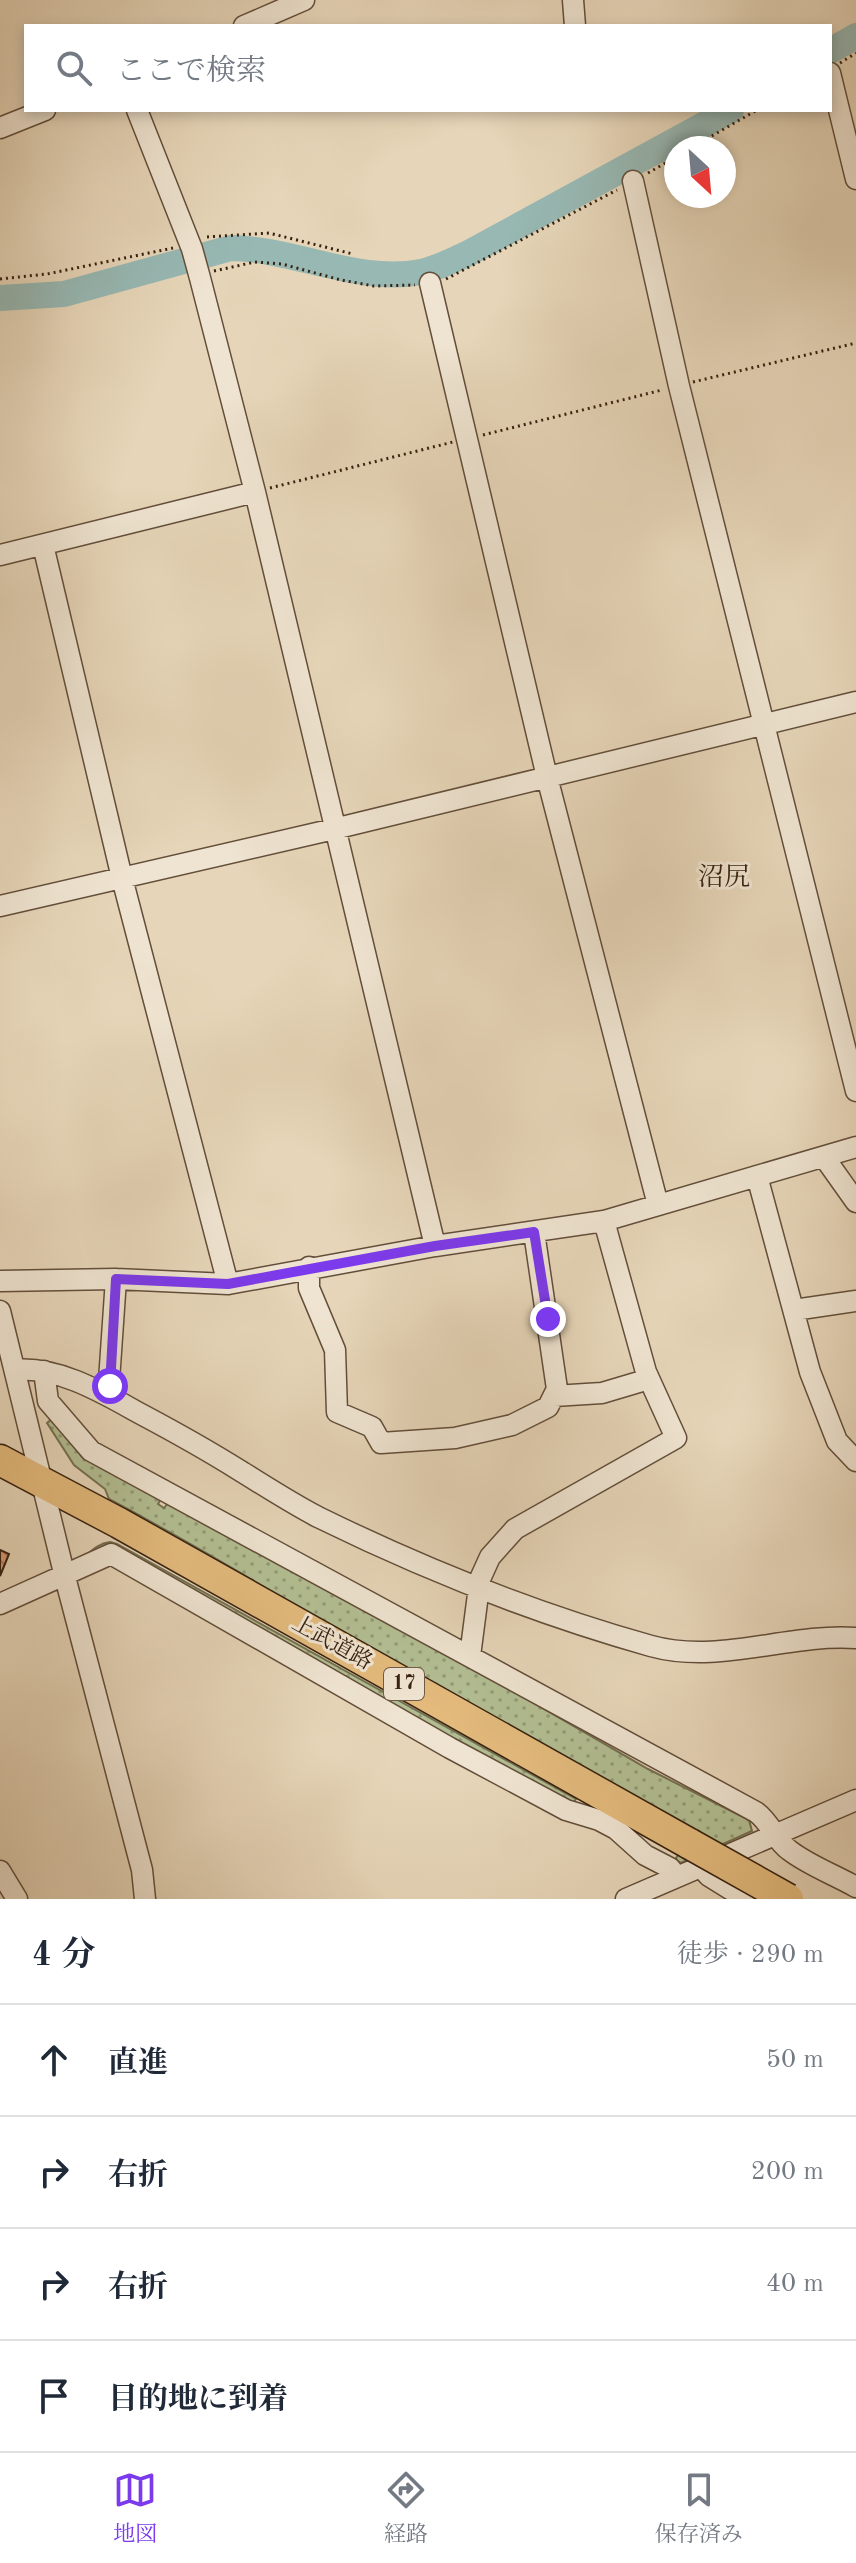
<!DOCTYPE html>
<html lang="ja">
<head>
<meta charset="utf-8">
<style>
	:root { --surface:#fff; --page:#f6f6f7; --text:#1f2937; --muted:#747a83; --line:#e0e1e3; --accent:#7c3aed }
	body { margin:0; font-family:"Old Standard TT","Noto Serif JP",serif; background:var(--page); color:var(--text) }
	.compass { position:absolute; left:664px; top:136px; width:72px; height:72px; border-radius:50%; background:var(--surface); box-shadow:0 4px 12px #0003; rotate:154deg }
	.stop { position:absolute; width:24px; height:24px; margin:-18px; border:6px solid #7c3aed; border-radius:50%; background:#fff }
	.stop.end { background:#7c3aed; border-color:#fff; box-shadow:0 2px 8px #0008 }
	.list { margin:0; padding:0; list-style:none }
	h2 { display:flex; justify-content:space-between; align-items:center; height:104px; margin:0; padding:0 32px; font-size:34px }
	h2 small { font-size:26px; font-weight:400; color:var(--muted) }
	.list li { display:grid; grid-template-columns:52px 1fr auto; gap:24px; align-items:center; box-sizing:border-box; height:112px; padding:0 32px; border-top:2px solid var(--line) }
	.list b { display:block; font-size:30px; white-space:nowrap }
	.list em { font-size:26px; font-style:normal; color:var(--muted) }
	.icon { flex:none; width:44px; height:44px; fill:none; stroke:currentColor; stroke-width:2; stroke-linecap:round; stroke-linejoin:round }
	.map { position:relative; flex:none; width:856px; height:1899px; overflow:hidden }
	.search { position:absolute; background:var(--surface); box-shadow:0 4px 12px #0003; left:24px; right:24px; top:24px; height:88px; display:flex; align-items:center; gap:20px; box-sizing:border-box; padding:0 28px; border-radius:0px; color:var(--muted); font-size:30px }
	.sheet { height:552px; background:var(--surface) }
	nav { display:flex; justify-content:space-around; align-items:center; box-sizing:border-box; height:112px; border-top:2px solid var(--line); background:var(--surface); font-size:22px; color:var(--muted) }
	nav a { display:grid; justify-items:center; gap:4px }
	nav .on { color:var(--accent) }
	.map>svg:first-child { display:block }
	.green { fill:url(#green-dots); stroke:#747051; stroke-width:2 }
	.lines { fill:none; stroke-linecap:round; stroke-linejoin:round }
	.river { stroke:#97b8b3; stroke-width:26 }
	.building { fill:url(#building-back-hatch); stroke:#372110; stroke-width:2 }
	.minor-casing { stroke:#634e3a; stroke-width:23 }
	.highway-casing { stroke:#372110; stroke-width:33 }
	.path { stroke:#372110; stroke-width:3; stroke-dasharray:2 4; stroke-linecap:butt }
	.minor { stroke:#efe4d1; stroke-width:20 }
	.highway { stroke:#e3ba7c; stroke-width:30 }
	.highway-bridge-casing { stroke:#372110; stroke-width:33; stroke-linecap:butt }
	.highway-bridge { stroke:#e3ba7c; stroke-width:30 }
	.route { stroke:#7c3aed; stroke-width:10 }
	.labels { text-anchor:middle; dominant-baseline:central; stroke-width:6; stroke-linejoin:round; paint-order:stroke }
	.shield { fill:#efe4d1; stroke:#6e5c4a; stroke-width:2 }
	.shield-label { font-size:20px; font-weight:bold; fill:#372110 }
	.street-label { font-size:22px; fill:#372110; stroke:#efe4d1 }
	.quarter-label { font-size:26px; fill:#372110; stroke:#efe4d1 }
</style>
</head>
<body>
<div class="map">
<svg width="856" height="1899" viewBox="0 0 856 1899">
	<defs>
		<pattern id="green-dots" width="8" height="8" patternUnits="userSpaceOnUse" patternTransform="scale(2)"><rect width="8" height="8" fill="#b2be92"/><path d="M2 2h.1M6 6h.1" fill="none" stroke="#929a76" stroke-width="1.8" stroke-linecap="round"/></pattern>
		<pattern id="building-back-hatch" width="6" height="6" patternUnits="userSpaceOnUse" patternTransform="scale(2)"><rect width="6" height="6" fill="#da9975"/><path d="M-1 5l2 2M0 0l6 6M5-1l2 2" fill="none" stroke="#b27c5f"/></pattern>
	</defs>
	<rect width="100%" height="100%" fill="#e6d5b8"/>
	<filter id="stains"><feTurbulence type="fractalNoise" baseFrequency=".0025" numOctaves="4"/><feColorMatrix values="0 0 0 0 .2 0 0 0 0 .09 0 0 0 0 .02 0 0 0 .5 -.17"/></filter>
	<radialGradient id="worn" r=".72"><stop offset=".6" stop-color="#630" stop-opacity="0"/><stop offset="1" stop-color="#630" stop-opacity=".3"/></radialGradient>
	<path class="green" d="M 52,1419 L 82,1457 L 161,1499 L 158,1504 L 164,1508 L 168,1503 L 470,1666 L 648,1769 L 741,1816 L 749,1820 L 752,1831 L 681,1863 L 675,1860 L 679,1853 C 491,1731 306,1604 109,1499 L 105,1489 L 74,1465 L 47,1423 Z
		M 110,1542 L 117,1544 L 576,1799 L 572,1804 L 436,1736 L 115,1549 L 83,1559 C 90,1551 99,1543 110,1542 Z"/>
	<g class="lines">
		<path class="river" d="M 830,51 L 856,36
			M 0,298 L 64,294 L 231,248 C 294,249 358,284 421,272 C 436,269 453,260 467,254 L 731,110"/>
	</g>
	<path class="building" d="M 0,1550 L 9,1554 L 0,1576 Z"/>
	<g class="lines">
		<defs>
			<path id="minor" d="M 573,0 L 575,26
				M 244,26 L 304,0
				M 830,73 L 856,179
				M 137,110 L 192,249 L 200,278 L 255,492 L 435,1246
				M 0,128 L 45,110
				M 633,181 L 679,386 L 856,1091
				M 430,283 L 547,777 L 658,1205
				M 43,545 L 122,878 L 228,1284
				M 0,555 L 255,492
				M 0,906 L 334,829 L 856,702
				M 824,1157 L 856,1202
				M 757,1176 L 810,1372 L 837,1441 L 856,1461
				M 309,1267 L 309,1288 L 335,1350 L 337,1412 L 372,1427 L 381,1443 L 455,1438 L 512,1425 L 548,1407 L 557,1389 L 534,1232
				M 0,1281 L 116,1279 L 228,1284 L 435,1246 L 604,1221 L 856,1147
				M 794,1310 L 856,1301
				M 0,1311 L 65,1577 L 142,1870 L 145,1899
				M 15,1370 C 58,1366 103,1393 139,1413 C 173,1431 207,1450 239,1470 C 265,1486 291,1503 318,1517 C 424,1569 537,1614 651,1646 C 720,1665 787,1633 856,1638
				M 44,1371 L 48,1401 L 91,1451 L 756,1812 C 771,1823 775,1840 789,1850 C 808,1865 835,1875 856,1887
				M 108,1395 L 116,1279
				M 554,1396 L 602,1393 L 649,1379
				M 0,1604 L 111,1554 L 450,1748 L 566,1810 L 599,1820 L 616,1829 L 645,1855 L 670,1868 L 676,1876
				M 470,1656 L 480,1579 L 490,1557 L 515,1529 L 676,1438 L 646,1372 L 604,1221
				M 699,1865 L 709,1876 L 746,1899
				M 0,1871 L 17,1899
				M 626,1899 L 856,1800"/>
			<path id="highway" d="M 0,1460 L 119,1523 L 690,1844"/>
		</defs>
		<use href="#minor" class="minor-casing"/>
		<use href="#highway" class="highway-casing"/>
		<path class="path" d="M 840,63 L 856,53
			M 691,148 L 757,110
			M 648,173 L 676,157
			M 207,237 L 269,233 L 353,254
			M 214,271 L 255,262 L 282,264 L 341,280 L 374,286 L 415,285
			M 0,279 L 47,274 L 173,248
			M 446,279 L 617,190
			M 693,382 L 856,343
			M 483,435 L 662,390
			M 270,488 L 453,442"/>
		<use href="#minor" class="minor"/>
		<use href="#highway" class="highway"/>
		<defs>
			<path id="highway-bridge" d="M 690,1844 L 788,1899"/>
		</defs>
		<use href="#highway-bridge" class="highway-bridge-casing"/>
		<use href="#highway-bridge" class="highway-bridge"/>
	</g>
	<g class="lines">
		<path class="route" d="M 110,1386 L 116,1279 L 228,1284 L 435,1246 L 534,1232 L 548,1319"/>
	</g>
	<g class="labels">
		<rect class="shield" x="384" y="1668" width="40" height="32" rx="6"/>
		<g class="shield-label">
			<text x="404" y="1684">17</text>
		</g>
		<g class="street-label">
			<text transform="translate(332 1643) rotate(29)">上武道路</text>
		</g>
		<g class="quarter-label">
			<text x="724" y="878">沼尻</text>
		</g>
	</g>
	<rect width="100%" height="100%" filter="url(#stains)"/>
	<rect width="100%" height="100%" fill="url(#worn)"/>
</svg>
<svg class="compass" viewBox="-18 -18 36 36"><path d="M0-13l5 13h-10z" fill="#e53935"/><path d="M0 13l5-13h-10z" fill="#747a83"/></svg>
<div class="stop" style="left:110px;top:1386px"></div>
<div class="stop end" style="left:548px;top:1319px"></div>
<div class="search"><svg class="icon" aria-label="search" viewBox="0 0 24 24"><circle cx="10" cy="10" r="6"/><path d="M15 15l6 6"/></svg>ここで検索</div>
</div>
<section class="sheet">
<h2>4 分<small>徒歩 · 290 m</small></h2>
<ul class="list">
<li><svg class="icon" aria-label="ahead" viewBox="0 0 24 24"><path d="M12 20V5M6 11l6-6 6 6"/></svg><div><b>直進</b></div><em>50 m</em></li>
<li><svg class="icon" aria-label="right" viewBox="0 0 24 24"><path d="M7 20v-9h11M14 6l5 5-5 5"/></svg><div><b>右折</b></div><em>200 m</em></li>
<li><svg class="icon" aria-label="right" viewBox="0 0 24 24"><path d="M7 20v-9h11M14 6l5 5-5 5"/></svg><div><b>右折</b></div><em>40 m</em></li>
<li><svg class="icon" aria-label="arrive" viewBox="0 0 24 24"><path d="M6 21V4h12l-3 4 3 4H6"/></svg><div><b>目的地に到着</b></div></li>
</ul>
</section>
<nav>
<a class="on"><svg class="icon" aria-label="map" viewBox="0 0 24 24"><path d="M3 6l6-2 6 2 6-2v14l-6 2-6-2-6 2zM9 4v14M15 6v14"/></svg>地図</a>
<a><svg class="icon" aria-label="directions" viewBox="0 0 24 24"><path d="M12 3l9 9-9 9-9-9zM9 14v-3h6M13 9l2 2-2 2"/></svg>経路</a>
<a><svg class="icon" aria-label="saved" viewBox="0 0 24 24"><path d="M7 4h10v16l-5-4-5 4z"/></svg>保存済み</a>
</nav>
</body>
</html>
